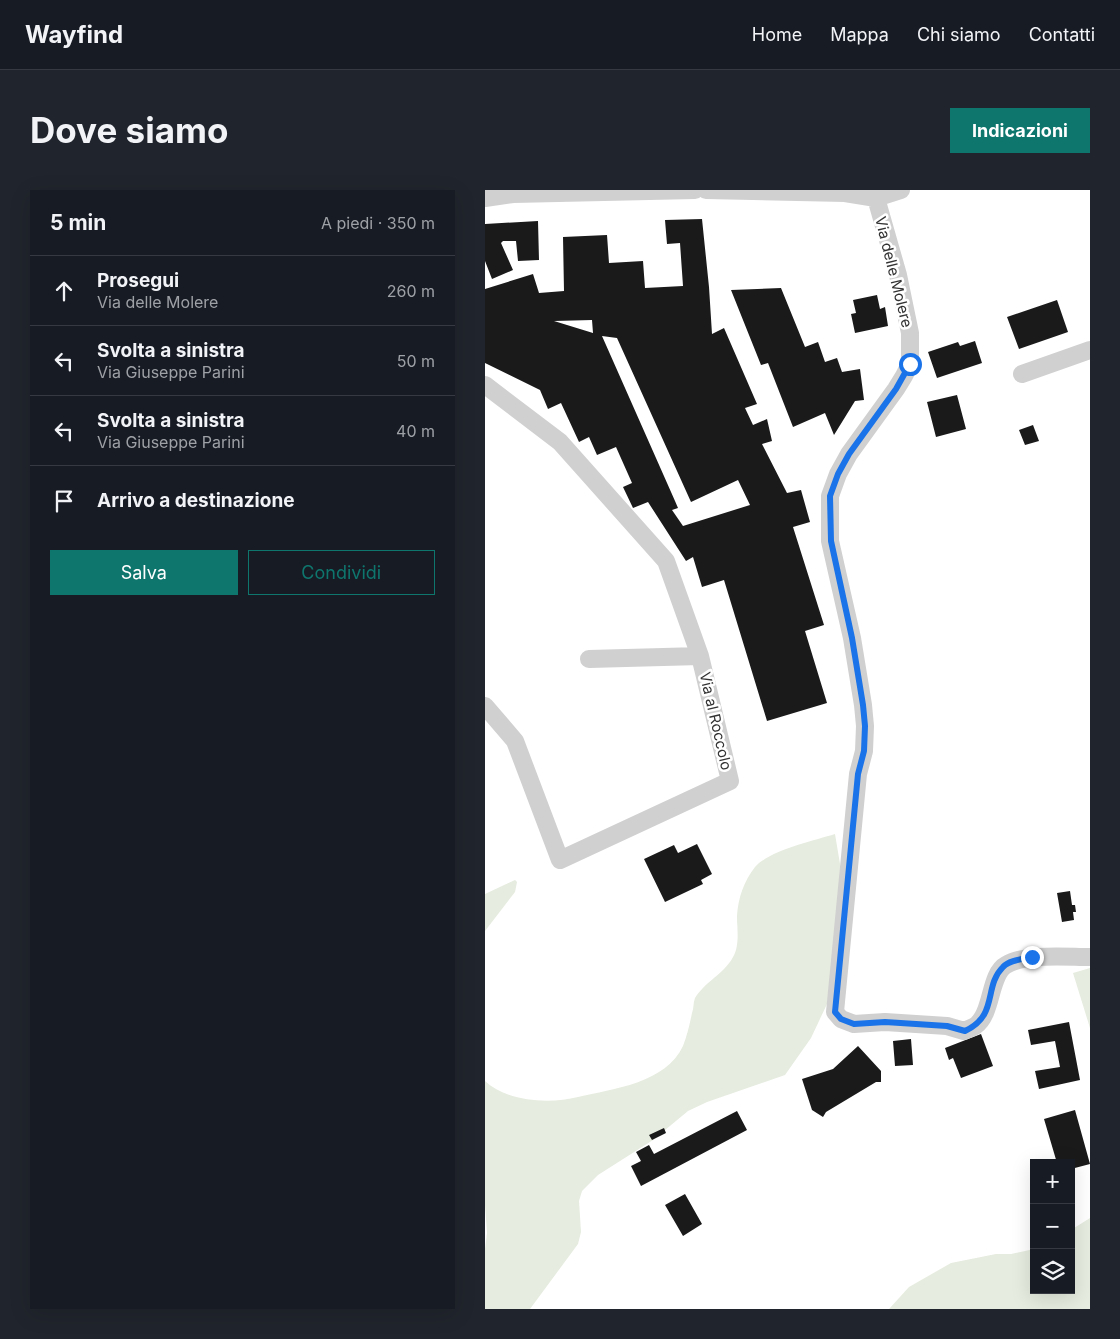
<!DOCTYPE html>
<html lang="it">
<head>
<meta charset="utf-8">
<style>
	:root { --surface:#171b24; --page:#20242c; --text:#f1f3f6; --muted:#9ea1a6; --line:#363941; --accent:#0f766e }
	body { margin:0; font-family:Inter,sans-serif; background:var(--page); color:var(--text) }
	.controls { position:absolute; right:15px; bottom:15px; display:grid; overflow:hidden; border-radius:0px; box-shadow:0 5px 20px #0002 }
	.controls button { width:45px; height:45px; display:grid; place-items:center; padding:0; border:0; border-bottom:1px solid var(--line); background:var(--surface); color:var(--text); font:25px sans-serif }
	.stop { position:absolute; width:15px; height:15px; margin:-11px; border:4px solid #1a73e8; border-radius:50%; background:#fff }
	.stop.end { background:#1a73e8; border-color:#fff; box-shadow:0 1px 5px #0008 }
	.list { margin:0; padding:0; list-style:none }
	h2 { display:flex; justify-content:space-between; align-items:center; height:65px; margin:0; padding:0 20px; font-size:21px }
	h2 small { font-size:16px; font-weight:400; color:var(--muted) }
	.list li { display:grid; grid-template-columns:32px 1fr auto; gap:15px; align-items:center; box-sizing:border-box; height:70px; padding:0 20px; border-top:1px solid var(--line) }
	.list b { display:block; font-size:19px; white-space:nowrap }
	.list p { margin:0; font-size:16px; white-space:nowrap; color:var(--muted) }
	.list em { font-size:16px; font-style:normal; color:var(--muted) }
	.actions { display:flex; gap:10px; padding:15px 20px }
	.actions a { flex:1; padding:11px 0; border:1px solid var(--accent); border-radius:0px; text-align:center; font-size:18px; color:var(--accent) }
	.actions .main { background:var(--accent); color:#fff }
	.icon { flex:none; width:28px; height:28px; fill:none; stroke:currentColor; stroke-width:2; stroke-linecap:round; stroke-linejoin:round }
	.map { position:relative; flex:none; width:605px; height:1119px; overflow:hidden; border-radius:0px }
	header { display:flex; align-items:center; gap:30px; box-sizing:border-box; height:70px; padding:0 25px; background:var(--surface); border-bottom:1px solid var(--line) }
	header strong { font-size:24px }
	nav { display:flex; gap:28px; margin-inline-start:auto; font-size:18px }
	.intro { display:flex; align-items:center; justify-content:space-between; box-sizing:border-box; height:120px; padding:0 30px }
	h1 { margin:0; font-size:35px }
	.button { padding:12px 22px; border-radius:0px; background:var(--accent); color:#fff; font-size:18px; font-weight:700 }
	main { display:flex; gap:30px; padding:0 30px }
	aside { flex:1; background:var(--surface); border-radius:0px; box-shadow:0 5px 20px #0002 }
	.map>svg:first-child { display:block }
	.green { fill:#e6ecdf }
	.building { fill:#1a1a1a; fill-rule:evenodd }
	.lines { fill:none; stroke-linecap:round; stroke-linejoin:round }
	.minor { stroke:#d0d0d0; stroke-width:18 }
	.route { stroke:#1a73e8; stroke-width:6 }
	.labels { text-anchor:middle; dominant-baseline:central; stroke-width:5; stroke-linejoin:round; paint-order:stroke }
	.street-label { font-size:15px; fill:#333; stroke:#fff }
</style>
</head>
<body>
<header>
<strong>Wayfind</strong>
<nav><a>Home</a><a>Mappa</a><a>Chi siamo</a><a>Contatti</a></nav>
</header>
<div class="intro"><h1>Dove siamo</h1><a class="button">Indicazioni</a></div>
<main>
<aside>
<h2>5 min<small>A piedi · 350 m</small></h2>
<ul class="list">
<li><svg class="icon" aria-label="ahead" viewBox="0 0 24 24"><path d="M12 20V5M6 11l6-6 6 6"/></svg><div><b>Prosegui</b><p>Via delle Molere</p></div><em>260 m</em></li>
<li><svg class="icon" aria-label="left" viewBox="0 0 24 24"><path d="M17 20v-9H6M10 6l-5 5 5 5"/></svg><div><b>Svolta a sinistra</b><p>Via Giuseppe Parini</p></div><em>50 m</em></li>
<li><svg class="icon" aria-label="left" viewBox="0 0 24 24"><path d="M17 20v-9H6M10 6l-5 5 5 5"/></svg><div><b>Svolta a sinistra</b><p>Via Giuseppe Parini</p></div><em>40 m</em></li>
<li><svg class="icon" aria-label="arrive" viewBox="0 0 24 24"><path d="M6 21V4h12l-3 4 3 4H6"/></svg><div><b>Arrivo a destinazione</b></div></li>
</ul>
<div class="actions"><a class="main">Salva</a><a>Condividi</a></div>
</aside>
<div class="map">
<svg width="605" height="1119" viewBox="0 0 605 1119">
	<rect width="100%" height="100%" fill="#fff"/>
	<path class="green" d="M 350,644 L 355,674 L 354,739 L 342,814 L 326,848 L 300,885 L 222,912 L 203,921 L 168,950 L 113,985 L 97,1001 L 94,1011 L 96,1042 L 93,1054 L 45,1119 L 0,1119 L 0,1059 L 2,1043 L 0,1015 L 0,891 C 22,912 65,914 93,907 C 128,899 181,893 198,856 C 202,846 205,833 207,823 C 209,818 208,813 210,808 C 221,790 245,781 251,760 C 254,748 252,737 252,726 C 253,708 259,691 270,677 C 285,660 328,651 350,644 Z
		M 30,690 L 32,692 L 30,702 L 0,741 L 0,704 Z
		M 605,778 L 605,838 L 588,783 Z
		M 605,1028 L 605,1119 L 404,1119 L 424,1097 L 466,1073 L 511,1064 L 526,1064 L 549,1059 L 549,1100 L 586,1100 L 586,1040 Z"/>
	<path class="building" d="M 217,29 L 224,97 L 227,144 L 239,138 L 272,214 L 260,218 L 268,235 L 282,229 L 287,251 L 277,254 L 302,303 L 316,300 L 325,332 L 308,337 L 339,435 L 320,441 L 342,513 L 282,531 L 239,390 L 217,397 L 208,367 L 201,371 L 163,312 L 148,318 L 138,297 L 147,293 L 131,257 L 112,265 L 104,247 L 94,252 L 76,213 L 63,219 L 55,200 L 0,173 L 0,99 L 48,84 L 54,103 L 79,101 L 78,47 L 122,45 L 124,73 L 158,71 L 160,98 L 198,96 L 195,53 L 182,54 L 180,30 ZM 107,130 L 108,143 L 69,131 ZM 117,146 L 132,148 L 206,312 L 253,290 L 265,315 L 198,336 L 187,320 L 193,318 L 190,311 Z
		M 53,31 L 54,70 L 33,71 L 31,51 L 18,51 L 16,53 L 28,80 L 7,89 L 0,71 L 0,34 Z
		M 296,98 L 320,157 L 333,152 L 340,172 L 352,168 L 357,182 L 375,179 L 379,210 L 370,211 L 349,245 L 340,223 L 308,237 L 283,173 L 276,175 L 246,100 Z
		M 392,105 L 395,119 L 400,117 L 403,136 L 370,143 L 366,124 L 371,123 L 368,110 Z
		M 572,110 L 583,142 L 534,159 L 522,127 Z
		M 490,151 L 497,173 L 452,188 L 443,162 L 473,152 L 475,156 Z
		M 472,205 L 481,239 L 451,247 L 442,212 Z
		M 548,235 L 554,251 L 540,255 L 534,240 Z
		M 212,654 L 227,684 L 216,690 L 218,694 L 180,712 L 159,669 L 189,655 L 193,663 Z
		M 585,701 L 587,715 L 590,715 L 591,722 L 588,722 L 589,730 L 577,732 L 572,703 Z
		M 584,832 L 595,890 L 554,899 L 550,881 L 575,877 L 570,851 L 546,855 L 543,840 Z
		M 496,844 L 508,876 L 476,888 L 468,868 L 464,870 L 460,858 Z
		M 426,849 L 428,875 L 410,876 L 408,851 Z
		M 373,856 L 396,881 L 396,892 L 391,892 L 341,922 L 338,927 L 327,920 L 317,889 L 348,879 Z
		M 590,920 L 605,974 L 586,979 L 586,973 L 572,973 L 559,929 Z
		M 252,921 L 262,940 L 156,996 L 146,976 L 156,971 L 151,962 L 164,955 L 169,964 Z
		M 179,938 L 181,943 L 167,950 L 164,945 Z
		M 200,1004 L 217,1034 L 198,1046 L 180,1015 Z"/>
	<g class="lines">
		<path class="minor" d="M 221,0 L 360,3 L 391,8 L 416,0
			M 0,8 L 28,4 L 210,0
			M 391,8 L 413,85 L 425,143 L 425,174 L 419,186 L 411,199 L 364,264 L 353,284 L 345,306 L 345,351 L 367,448 L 378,515 L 380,536 L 379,561 L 373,584 L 350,822 L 356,829 L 369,834 L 400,832 L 462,836 L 479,841 C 483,839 487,838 490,836 C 508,824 504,784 521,775 C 541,763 581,767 605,767
			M 537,184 L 605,160
			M 0,195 L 75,252 L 181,371 L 215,466 L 245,591 L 75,670 L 30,551 L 0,516
			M 104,469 L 215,466"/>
	</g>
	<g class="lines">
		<path class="route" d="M 425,174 L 411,199 L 364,264 L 353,284 L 345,306 L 346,351 L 367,448 L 378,515 L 380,536 L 379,561 L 373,584 L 350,822 L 356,829 L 369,834 L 400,832 L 462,836 L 480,841 C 514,825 498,797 518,777 C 524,770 538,769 547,767"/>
	</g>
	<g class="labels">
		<g class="street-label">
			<text transform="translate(409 82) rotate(76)">Via delle Molere</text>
			<text transform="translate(231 531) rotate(77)">Via al Roccolo</text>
		</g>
	</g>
</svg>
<div class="controls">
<button>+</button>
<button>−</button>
<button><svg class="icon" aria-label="layers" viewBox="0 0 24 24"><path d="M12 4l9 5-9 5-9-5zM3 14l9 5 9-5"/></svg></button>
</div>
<div class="stop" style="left:425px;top:174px"></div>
<div class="stop end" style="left:547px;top:767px"></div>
</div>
</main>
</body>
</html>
